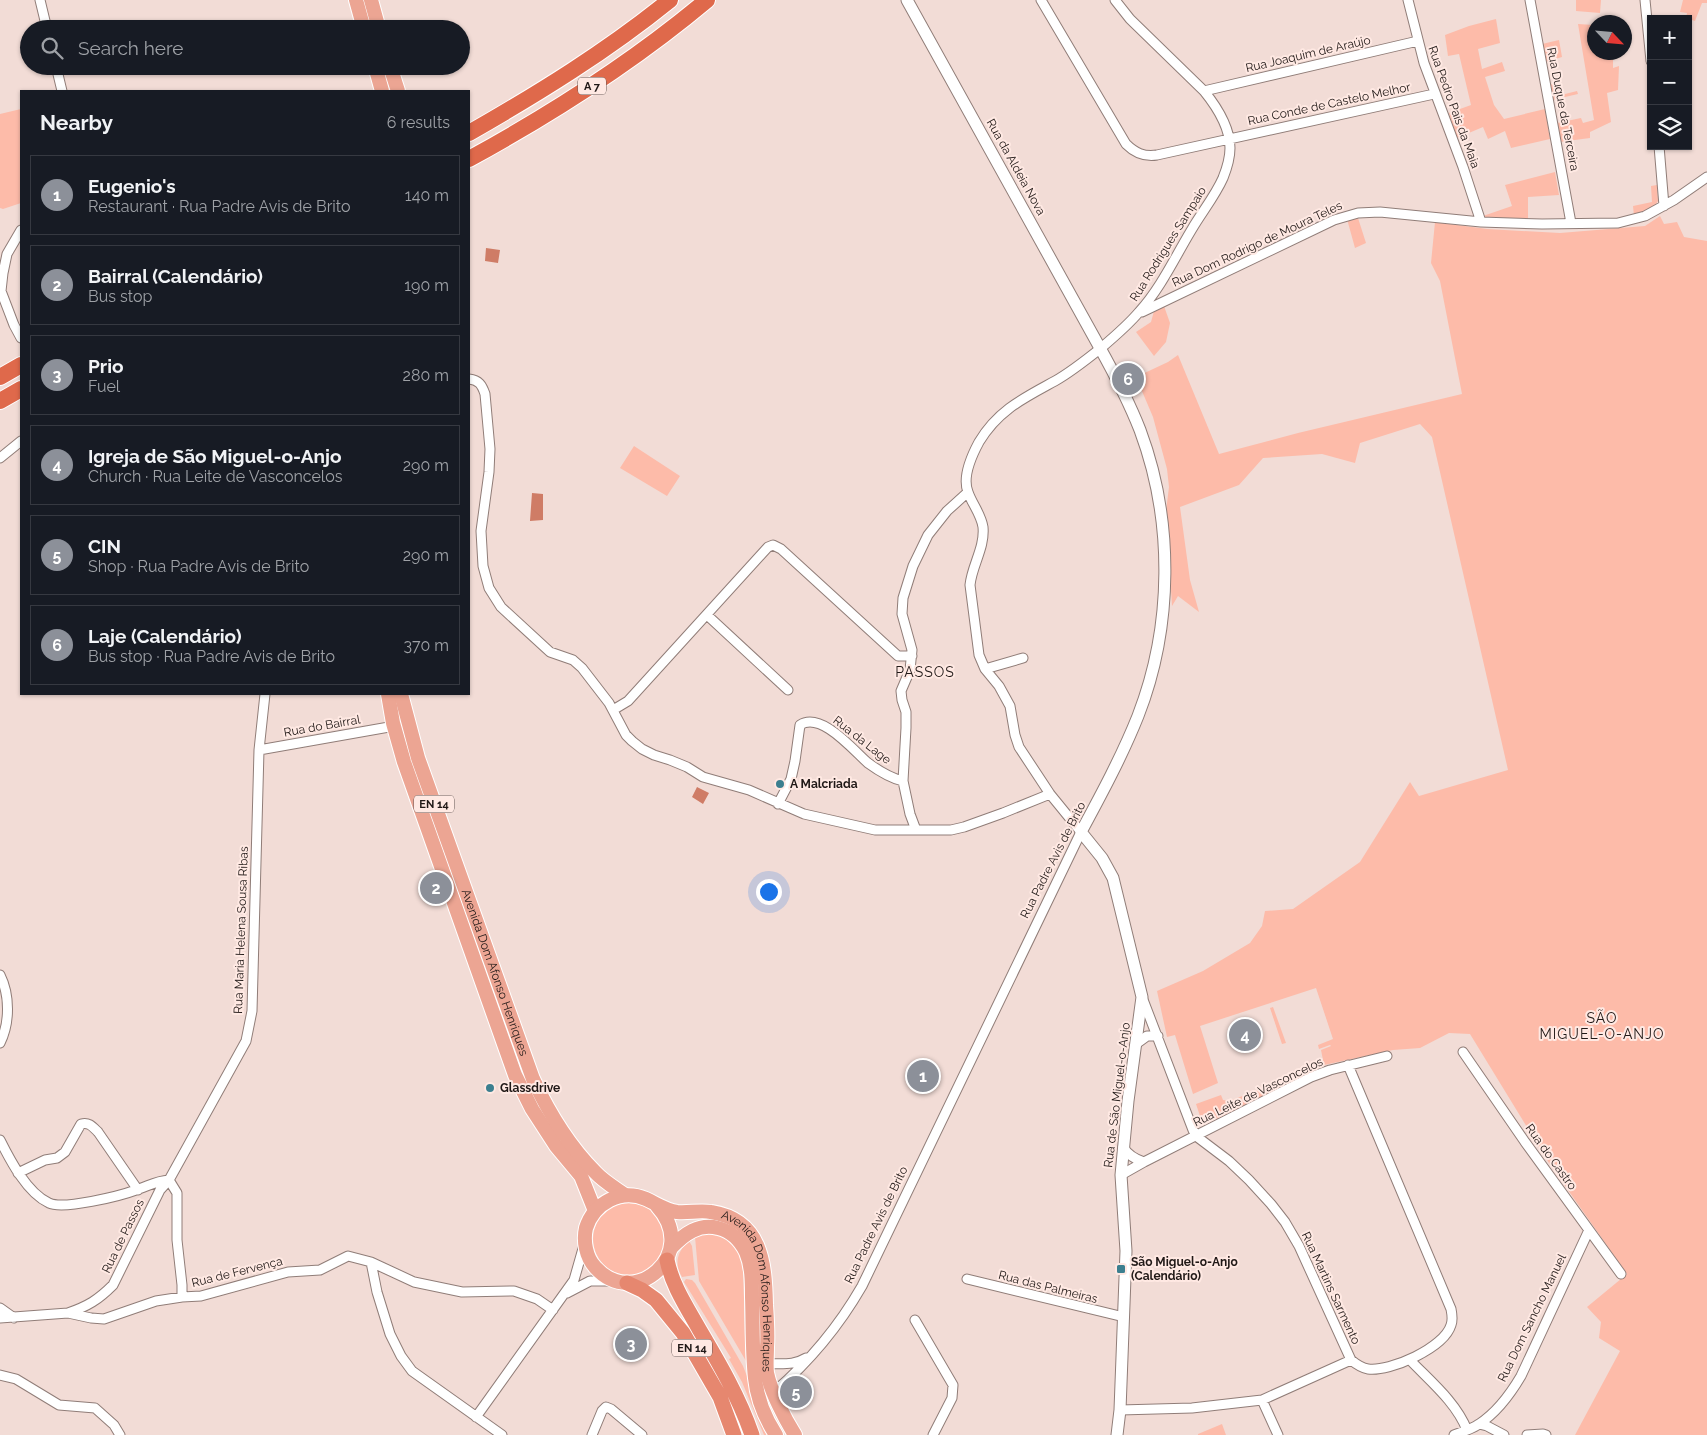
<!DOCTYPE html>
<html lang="en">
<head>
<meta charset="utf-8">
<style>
	:root { --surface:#171b24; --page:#242831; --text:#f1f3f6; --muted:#9ea1a6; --line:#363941; --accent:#8c9099 }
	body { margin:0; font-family:Raleway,sans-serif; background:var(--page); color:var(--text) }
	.controls { position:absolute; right:15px; top:15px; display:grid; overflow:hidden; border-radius:0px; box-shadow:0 1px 4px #0004 }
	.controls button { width:45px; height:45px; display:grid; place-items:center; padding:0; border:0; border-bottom:1px solid var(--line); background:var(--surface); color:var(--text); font:25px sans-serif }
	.compass { position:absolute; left:1587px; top:15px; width:45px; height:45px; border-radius:50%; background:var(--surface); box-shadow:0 1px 4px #0004; rotate:116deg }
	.you { position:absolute; left:768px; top:891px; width:18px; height:18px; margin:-12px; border:4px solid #fff; border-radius:50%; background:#1a73e8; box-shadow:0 0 0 8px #1a73e833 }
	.badge { display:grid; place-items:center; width:32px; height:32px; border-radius:50%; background:var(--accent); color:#fff; font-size:16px; font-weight:700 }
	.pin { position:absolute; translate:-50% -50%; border:2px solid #fff; box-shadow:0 1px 5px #0006 }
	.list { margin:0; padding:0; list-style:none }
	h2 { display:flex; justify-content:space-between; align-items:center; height:65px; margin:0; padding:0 20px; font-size:21px }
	h2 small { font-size:16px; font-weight:400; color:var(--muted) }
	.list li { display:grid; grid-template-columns:32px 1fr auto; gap:15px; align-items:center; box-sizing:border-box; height:80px; margin:0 10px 10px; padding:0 10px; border:1px solid var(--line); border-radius:0px }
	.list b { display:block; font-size:19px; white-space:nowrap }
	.list p { margin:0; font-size:16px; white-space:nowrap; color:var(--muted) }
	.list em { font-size:16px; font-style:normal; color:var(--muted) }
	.icon { flex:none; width:28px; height:28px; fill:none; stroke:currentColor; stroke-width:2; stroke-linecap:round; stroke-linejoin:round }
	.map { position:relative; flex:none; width:1707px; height:1435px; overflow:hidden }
	.search { position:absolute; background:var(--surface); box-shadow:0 1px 4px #0004; left:20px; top:20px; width:450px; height:55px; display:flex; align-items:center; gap:12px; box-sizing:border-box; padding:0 18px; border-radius:28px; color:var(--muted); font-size:19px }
	.panel { position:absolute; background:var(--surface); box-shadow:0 1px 4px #0004; left:20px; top:90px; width:450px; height:605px; border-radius:0px }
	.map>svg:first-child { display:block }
	.green { fill:#fdbba9 }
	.water { fill:#cf7c66 }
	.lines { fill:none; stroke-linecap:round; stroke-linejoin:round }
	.minor-casing { stroke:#907d78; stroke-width:11 }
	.tertiary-casing { stroke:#907d78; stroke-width:13 }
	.primary-casing { stroke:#fff; stroke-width:16 }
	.trunk-casing { stroke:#fff; stroke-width:17 }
	.motorway-casing { stroke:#fff; stroke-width:18 }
	.minor { stroke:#fff; stroke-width:9 }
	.tertiary { stroke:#fff; stroke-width:11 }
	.primary { stroke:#eca593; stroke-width:14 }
	.trunk { stroke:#e6876f; stroke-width:15 }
	.motorway { stroke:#df694b; stroke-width:16 }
	.poi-dot { fill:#3c7f8f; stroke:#ffe9e3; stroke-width:2 }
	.labels { text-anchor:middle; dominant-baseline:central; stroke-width:4; stroke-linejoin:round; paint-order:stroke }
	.shield { fill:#ffe9e3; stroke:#645754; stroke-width:1 }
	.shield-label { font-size:11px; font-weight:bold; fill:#211917 }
	.street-label { font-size:12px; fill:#211917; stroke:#ffe9e3 }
	.poi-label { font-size:12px; font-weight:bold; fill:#211917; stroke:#ffe9e3; text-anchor:start }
	.neighbourhood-label { font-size:14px; letter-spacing:1px; fill:#211917; stroke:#ffe9e3 }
</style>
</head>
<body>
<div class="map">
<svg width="1707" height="1435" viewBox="0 0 1707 1435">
	<rect width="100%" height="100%" fill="#f2dcd6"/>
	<path class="green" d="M 1576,0 L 1601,0 L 1600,13 L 1576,11 Z
		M 1683,0 L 1707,0 L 1707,3 L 1702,3 L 1695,21 L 1686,18 L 1687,13 L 1680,12 Z
		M 1496,19 L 1500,43 L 1478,49 L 1482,69 L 1502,62 L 1505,71 L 1485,77 L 1494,105 L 1504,119 L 1545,109 L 1550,139 L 1511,148 L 1505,131 L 1488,139 L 1483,127 L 1457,138 L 1449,113 L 1471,105 L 1459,54 L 1448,56 L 1445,35 L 1469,26 Z
		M 1578,24 L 1594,25 L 1594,52 L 1609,53 L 1609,59 L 1613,59 L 1613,68 L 1619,66 L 1618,90 L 1607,93 L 1611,122 L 1590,132 L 1590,138 L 1560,142 L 1557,123 L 1581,118 L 1583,123 L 1594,120 Z
		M 1559,40 L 1562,57 L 1545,62 L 1542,44 Z
		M 1559,81 L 1561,95 L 1577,91 L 1578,94 L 1552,100 L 1550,85 Z
		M 21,109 L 21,203 L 3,209 L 0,208 L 0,114 Z
		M 1555,172 L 1559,195 L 1528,197 L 1528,219 L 1487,218 L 1483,216 L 1512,206 L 1505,185 Z
		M 1657,185 L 1658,201 L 1654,207 L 1634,216 L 1633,206 L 1652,202 L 1651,186 Z
		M 1660,216 L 1664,224 L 1677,222 L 1684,237 L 1707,241 L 1707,1435 L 1575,1435 L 1620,1351 L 1599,1338 L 1601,1322 L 1587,1307 L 1627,1274 L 1549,1163 L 1470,1034 L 1449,1033 L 1420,1048 L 1393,1050 L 1324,1065 L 1321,1050 L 1331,1046 L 1330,1045 L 1319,1049 L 1318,1045 L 1333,1039 L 1316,988 L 1200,1026 L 1218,1083 L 1193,1094 L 1175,1035 L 1167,1037 L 1157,991 L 1203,971 L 1250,943 L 1262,926 L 1265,911 L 1293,909 L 1360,862 L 1410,782 L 1419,796 L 1508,770 L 1432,437 L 1420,424 L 1360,443 L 1355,463 L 1322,454 L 1263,458 L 1239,485 L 1180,507 L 1190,580 L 1199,612 L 1178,596 L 1172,606 L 1166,511 L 1169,487 L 1167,469 L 1153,417 L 1136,377 L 1168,362 L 1178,355 L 1219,454 L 1298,433 L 1462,394 L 1440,281 L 1431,263 L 1435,222 L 1487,229 L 1560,233 L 1645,226 Z
		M 1358,218 L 1366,243 L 1355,248 L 1347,219 Z
		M 1164,306 L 1170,323 L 1166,342 L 1154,356 L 1136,332 L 1151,322 L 1154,311 Z
		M 634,446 L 680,476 L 667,496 L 620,468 Z
		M 1273,1007 L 1286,1043 L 1282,1044 L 1270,1008 Z
		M 1280,1082 L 1282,1088 L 1217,1119 L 1216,1117 L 1202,1122 L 1196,1104 L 1221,1095 L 1223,1100 L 1229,1101 Z
		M593 1239a36 36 0 1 1 72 0a36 36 0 1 1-72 0Z
		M 710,1233 C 722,1236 732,1240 738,1252 C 745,1265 743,1283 744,1298 C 744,1319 745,1340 746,1361 L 699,1281 L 695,1237 Z
		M 689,1241 L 692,1246 L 695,1275 L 682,1277 C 674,1264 677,1251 689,1241 Z
		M 686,1279 L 692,1280 L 695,1283 L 743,1366 L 770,1435 L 764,1435 L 742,1382 L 729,1359 L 731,1358 L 684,1282 Z
		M 1222,1424 L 1226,1435 L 1198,1435 L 1198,1434 Z"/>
	<path class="water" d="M 486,248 L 500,250 L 498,263 L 485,261 Z
		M 532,493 L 543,494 L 543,520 L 530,521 Z
		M 697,787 L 709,793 L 703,804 L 692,797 Z"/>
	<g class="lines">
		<defs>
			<path id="minor" d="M 40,0 L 47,29
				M 1041,0 L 1126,144 C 1135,153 1144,157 1157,155 L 1434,94
				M 1408,0 L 1424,63 L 1463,167 L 1481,222
				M 1530,0 L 1571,223
				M 1645,0 L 1651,61
				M 56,66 L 62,91
				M 1204,91 L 1418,41
				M 1659,146 L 1664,206
				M 21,230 L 7,254 L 3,273 L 1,291 L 14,325 L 21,338
				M 1142,312 L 1334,220 L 1358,213 L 1380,212 L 1481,222 L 1542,224 L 1618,223 L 1645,216 L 1674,200 L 1707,177
				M 469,379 C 479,380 482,385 485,394 L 490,449 L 489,472 L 481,531 L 483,566 L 489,588 L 501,607 L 550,652 L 573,660 L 582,668 L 609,703 L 626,735 L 632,741 L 642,749 L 654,755 L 670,760 L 687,767 L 703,777 L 749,790 L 804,814 L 875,830 L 951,830 L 964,827 L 1003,813 L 1050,794
				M 0,458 L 21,441
				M 707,615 L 788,690
				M 985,669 L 1023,658
				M 613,710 L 628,701 L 768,547 L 773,545 L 781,549 L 898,656 L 912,656
				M 259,750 L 389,727
				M 778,804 L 791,779 L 795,761 L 800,725 C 821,711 853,750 868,763 C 879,771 890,778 903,781
				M 916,830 L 910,814 L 903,781 L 906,728 L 906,712 L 902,700 L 901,691 L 910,670 L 912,650 L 902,614 L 903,598 L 913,566 L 928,535 L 947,511 L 968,492
				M 0,975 C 10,995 10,1023 0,1043
				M 1142,997 L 1193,1130 L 1196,1136 L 1229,1161 L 1249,1180 L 1271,1204 L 1285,1222 L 1299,1246 L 1351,1360 C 1356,1364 1361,1368 1368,1369 C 1390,1372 1444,1348 1451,1325 C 1453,1320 1452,1314 1451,1309 L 1348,1065
				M 1136,1044 L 1147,1036 L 1158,1036
				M 1463,1052 L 1525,1142 L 1621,1274
				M 0,1140 C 10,1160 27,1193 49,1203 C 63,1210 120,1196 136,1190 C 149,1186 155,1181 169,1180
				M 1123,1147 C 1128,1155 1134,1159 1144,1162
				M 18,1173 L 45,1160 L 57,1158 L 65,1152 L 81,1124 C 89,1122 92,1126 98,1132 L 138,1190
				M 1121,1175 L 1144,1162 L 1311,1077 L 1330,1070 L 1387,1056
				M 169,1180 L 177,1193 L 177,1240 L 182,1285 L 182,1297
				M 371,1262 L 377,1292 L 390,1334 L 401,1356 L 412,1371 L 502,1435
				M 967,1279 L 1124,1317
				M 567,1293 L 590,1281 L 612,1281
				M 0,1308 L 14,1318
				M 68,1313 C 88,1306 98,1300 113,1285 L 160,1190 L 169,1180 L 246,1041 L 252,1011 L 259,750 L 265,694
				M 0,1318 L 68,1313 L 91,1318 L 104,1319 L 156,1301 L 182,1297 L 201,1296 L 288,1272 L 320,1270 L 348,1256 L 371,1262 L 414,1282 L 462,1292 L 514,1291 L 537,1299 L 553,1310
				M 915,1320 L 953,1385 L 952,1398 L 933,1435
				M 1410,1360 C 1430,1381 1456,1402 1467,1430
				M 767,1364 C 781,1363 793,1366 806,1358
				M 0,1375 L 16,1379 L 59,1405 L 95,1408 L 114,1425 L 120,1435
				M 774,1392 C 809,1362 839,1326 862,1286 L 1081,832 L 1050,794 L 1019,747 L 1015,735 L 1010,706 L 999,686 L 985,669 L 979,655 L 970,585 C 972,565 985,548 983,527 C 981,514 972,504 968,492 C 962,477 972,455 979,442 C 998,410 1024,398 1055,381 C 1071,372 1086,360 1101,348 C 1114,337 1128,325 1139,312 C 1161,288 1175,257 1192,229 C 1202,212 1215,196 1223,178 C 1227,168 1230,158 1230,148 C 1230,127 1217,107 1204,91 L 1130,19 L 1115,0
				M 1262,1400 L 1278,1435
				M 1120,1410 L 1192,1408 L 1262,1400 L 1351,1360
				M 476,1417 L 574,1280 L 584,1245
				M 1479,1424 L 1487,1426 L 1504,1435
				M 592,1435 L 602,1411 L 606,1407 L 611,1409 L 642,1435
				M 1454,1435 C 1462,1432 1472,1429 1479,1424 C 1496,1413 1511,1393 1521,1376 L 1589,1230
				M 1527,1435 L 1543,1434 L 1546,1435"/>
			<path id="tertiary" d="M 907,0 L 1100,348 C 1115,375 1129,402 1140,430 C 1174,521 1173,626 1138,716 C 1122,756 1101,795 1081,832 L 1102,858 L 1113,878 L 1142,997 L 1128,1101 L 1121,1175 L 1126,1251 L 1120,1410 L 1117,1435"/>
			<g id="primary">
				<path d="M 356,0 L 364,29"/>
				<path d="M 371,0 L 379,29"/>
				<path d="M 375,66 L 382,91"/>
				<path d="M 390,66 L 398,91"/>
				<path d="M 388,694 L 393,723 L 404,762 L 515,1075 L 532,1109 L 556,1146 L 581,1176 L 595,1211"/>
				<path id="s1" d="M 401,694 L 418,758 L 533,1079 C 548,1111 569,1146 595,1172 C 603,1181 615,1188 625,1195"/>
				<path id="s2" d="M 657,1206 C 701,1254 634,1311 595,1267 C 586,1257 583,1241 586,1228 C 594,1203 621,1188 646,1199 C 657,1204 665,1210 677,1212 C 689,1213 700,1210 711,1212 C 762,1220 765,1263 766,1305 C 767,1319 768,1333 767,1347 C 767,1356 766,1365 767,1373 C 771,1392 785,1419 795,1435"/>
				<path d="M 671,1248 C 684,1234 699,1223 718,1228 C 731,1231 740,1240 746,1252 C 752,1266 752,1282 752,1297 C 753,1324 752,1351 755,1378 C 757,1398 765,1418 776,1435"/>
			</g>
			<path id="trunk" d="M 667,1260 C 672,1285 686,1306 699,1329 C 719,1363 739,1397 752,1435
				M 627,1283 L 642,1290 L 656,1300 L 683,1333 L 720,1397 L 734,1435"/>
			<path id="motorway" d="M 469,133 C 539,93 607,51 670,0
				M 469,159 C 553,113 633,62 707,0
				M 0,377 L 21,365
				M 0,401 L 21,389"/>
		</defs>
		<use href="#minor" class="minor-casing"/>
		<use href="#tertiary" class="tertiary-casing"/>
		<use href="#primary" class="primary-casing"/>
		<use href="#trunk" class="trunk-casing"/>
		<use href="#motorway" class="motorway-casing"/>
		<use href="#minor" class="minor"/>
		<use href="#tertiary" class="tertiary"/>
		<use href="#primary" class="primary"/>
		<use href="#trunk" class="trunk"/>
		<use href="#motorway" class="motorway"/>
	</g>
	<g class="poi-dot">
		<circle cx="780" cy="784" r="5"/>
		<circle cx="490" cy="1088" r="5"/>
		<rect x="1116" y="1264" width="10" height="10" rx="2.5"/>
	</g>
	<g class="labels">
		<g class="shield">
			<rect x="578" y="77.5" width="28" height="17" rx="4"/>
			<rect x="414" y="795.5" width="40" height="17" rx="4"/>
			<rect x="672" y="1339.5" width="40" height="17" rx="4"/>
		</g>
		<g class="shield-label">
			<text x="592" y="86">A 7</text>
			<text x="434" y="804">EN 14</text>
			<text x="692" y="1348">EN 14</text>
		</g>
		<g class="street-label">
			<text transform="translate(1308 54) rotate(-13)">Rua Joaquim de Araújo</text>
			<text transform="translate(1329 104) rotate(-12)">Rua Conde de Castelo Melhor</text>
			<text transform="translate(1454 107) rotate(70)">Rua Pedro Pais da Maia</text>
			<text transform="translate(1563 109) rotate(79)">Rua Duque da Terceira</text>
			<text transform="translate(1016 167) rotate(61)">Rua da Aldeia Nova</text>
			<text transform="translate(1168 244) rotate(-58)">Rua Rodrigues Sampaio</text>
			<text transform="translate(1257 244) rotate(-25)">Rua Dom Rodrigo de Moura Teles</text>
			<text transform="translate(322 726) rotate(-10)">Rua do Bairral</text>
			<text transform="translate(862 740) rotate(38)">Rua da Lage</text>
			<text transform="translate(1053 860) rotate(-63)">Rua Padre Avis de Brito</text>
			<text transform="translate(241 930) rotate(-88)">Rua Maria Helena Sousa Ribas</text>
			<text stroke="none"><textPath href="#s1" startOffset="294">Avenida Dom Afonso Henriques</textPath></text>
			<text transform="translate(1258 1092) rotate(-26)">Rua Leite de Vasconcelos</text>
			<text transform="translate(1117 1095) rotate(-83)">Rua de São Miguel-o-Anjo</text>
			<text transform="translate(1551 1157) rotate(54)">Rua do Castro</text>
			<text transform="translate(876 1225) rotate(-64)">Rua Padre Avis de Brito</text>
			<text transform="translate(123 1236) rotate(-64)">Rua de Passos</text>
			<text transform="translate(237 1272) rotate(-14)">Rua de Fervença</text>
			<text transform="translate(1048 1287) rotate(14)">Rua das Palmeiras</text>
			<text transform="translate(1331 1288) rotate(65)">Rua Martins Sarmento</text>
			<text stroke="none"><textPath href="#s2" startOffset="426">Avenida Dom Afonso Henriques</textPath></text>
			<text transform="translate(1532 1318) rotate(-64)">Rua Dom Sancho Manuel</text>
		</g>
		<g class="poi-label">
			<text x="790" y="784">A Malcriada</text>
			<text x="500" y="1088">Glassdrive</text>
			<text x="1131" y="1262">São Miguel-o-Anjo<tspan x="1131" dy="14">(Calendário)</tspan></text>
		</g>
		<g class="neighbourhood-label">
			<text x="925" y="672">PASSOS</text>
			<text x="1602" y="1018">SÃO<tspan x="1602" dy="16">MIGUEL-O-ANJO</tspan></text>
		</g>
	</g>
</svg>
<div class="controls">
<button>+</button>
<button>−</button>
<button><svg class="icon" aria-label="layers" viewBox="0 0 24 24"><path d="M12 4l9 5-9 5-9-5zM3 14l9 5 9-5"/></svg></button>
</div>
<svg class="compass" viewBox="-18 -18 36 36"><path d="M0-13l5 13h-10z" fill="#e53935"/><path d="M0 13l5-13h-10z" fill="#9ea1a6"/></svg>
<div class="you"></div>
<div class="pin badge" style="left:923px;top:1076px">1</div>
<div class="pin badge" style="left:436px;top:888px">2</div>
<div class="pin badge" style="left:631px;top:1344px">3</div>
<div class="pin badge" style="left:1245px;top:1035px">4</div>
<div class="pin badge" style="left:796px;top:1392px">5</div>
<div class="pin badge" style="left:1128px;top:379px">6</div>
<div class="search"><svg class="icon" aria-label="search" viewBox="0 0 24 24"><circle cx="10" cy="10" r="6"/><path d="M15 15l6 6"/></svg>Search here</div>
<section class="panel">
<h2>Nearby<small>6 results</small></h2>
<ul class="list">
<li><span class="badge">1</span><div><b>Eugenio's</b><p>Restaurant · Rua Padre Avis de Brito</p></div><em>140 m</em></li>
<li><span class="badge">2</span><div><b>Bairral (Calendário)</b><p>Bus stop</p></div><em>190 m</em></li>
<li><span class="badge">3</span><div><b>Prio</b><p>Fuel</p></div><em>280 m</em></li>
<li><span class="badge">4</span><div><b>Igreja de São Miguel-o-Anjo</b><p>Church · Rua Leite de Vasconcelos</p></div><em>290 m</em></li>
<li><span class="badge">5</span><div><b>CIN</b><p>Shop · Rua Padre Avis de Brito</p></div><em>290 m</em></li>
<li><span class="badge">6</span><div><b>Laje (Calendário)</b><p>Bus stop · Rua Padre Avis de Brito</p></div><em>370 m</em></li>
</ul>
</section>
</div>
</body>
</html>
